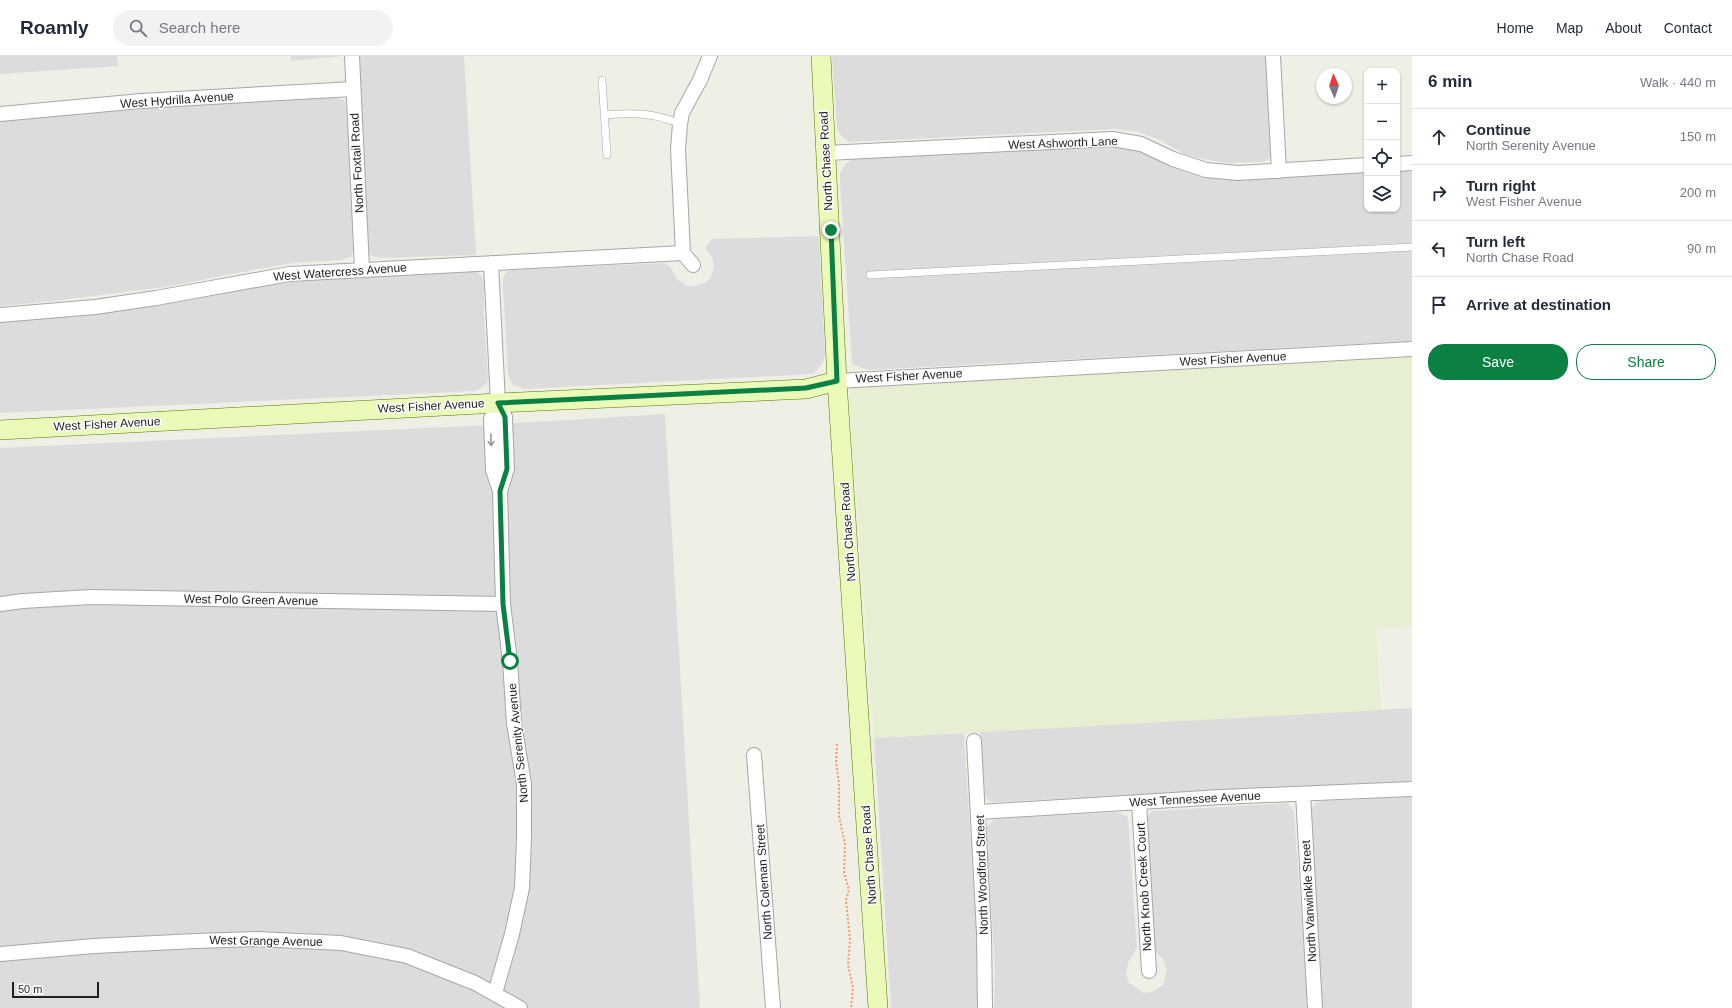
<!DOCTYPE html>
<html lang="en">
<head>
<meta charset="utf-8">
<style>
	:root { --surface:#fff; --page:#f2f2f3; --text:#1f2937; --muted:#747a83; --line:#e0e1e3; --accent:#0b8043 }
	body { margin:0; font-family:Arial,sans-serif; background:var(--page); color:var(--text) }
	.controls { position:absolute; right:12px; top:12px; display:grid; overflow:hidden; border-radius:8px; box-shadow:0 1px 3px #0004 }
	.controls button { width:36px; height:36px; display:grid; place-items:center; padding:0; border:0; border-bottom:1px solid var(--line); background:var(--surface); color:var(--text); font:20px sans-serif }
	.compass { position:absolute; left:1316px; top:12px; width:36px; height:36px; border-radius:50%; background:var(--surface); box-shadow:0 1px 3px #0004; rotate:357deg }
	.scale { position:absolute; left:12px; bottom:10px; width:87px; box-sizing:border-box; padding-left:4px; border:2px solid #1f1f1f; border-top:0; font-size:11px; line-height:14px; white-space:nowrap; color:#1f1f1f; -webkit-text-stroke:3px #fff; paint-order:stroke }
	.stop { position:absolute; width:12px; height:12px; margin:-9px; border:3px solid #0b8043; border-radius:50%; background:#fff }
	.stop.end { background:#0b8043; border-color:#fff; box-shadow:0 1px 4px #0008 }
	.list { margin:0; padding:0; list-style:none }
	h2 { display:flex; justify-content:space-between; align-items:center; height:52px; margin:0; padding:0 16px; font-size:17px }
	h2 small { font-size:13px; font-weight:400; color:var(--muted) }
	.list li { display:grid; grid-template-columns:26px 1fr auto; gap:12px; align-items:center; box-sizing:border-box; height:56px; padding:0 16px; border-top:1px solid var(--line) }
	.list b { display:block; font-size:15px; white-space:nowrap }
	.list p { margin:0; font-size:13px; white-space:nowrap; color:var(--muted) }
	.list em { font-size:13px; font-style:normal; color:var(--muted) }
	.actions { display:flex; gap:8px; padding:12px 16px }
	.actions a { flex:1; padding:9px 0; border:1px solid var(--accent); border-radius:16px; text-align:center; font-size:14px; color:var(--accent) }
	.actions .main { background:var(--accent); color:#fff }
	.icon { flex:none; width:22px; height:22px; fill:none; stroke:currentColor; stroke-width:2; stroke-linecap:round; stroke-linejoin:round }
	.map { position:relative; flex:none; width:1412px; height:952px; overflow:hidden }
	header { display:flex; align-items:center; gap:24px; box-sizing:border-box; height:56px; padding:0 20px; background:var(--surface); border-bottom:1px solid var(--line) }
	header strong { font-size:19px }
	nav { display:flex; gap:22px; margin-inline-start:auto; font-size:14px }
	.search { width:280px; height:36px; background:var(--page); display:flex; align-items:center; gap:10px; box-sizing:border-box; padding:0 14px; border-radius:22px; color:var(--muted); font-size:15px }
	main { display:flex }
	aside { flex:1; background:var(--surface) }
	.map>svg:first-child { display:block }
	.residential { fill:#dddcdc }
	.farmland { fill:#e6efd1 }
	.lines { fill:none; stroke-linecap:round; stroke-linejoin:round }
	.lane-casing { stroke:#a6a6a6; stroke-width:8 }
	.street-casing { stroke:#a6a6a6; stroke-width:16 }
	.secondary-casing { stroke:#547804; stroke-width:20 }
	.path { stroke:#fb976c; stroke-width:2; stroke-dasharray:2 2; stroke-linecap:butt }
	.lane { stroke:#fff; stroke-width:7 }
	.street { stroke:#fff; stroke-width:14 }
	.secondary { stroke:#eafab9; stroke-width:19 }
	.oneway { stroke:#9a9a9a }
	.route { stroke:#0b8043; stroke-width:5 }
	.labels { text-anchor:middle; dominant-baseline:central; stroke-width:3; stroke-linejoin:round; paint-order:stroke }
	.street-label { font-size:12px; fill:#1f1f1f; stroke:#fff }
</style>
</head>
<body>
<header>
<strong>Roamly</strong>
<div class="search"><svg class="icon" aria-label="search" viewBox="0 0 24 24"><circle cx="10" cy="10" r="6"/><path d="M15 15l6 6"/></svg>Search here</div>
<nav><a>Home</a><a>Map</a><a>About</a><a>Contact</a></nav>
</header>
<main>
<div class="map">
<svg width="1412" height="952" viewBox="0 0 1412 952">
	<rect width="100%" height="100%" fill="#f0efe5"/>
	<path class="residential" d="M 0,0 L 117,0 L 118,10 L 0,18 Z
		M 291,0 L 344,0 L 291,5 Z
		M 359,0 L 464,0 L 476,199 L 380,202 L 369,199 L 367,191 Z
		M 832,0 L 1265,0 L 1271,101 L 1264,106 L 1227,107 L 1202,103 L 1184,98 L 1160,84 L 1138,76 L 1116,73 L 849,86 L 841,80 L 837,72 Z
		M 334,41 L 344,44 L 347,52 L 353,196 L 351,201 L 343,204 L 294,207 L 253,214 L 165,231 L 61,244 L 0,250 L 0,64 L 133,51 Z
		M 1109,89 L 1132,91 L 1178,113 L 1203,121 L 1229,124 L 1367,115 L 1367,153 L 1397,153 L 1397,113 L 1412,112 L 1412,285 L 869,314 L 852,308 L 840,127 L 840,117 L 845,108 L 853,103 Z
		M 819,180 L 825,300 L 823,307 L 813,318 L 524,333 L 513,329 L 510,324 L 508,318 L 503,231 L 503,223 L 506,216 L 511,214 L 663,207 L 670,210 L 677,223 L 687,230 L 694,230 L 705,227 L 711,221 L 714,210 L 712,201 L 705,192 L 712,183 Z
		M 474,215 L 479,217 L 484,225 L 484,260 L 488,321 L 487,327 L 476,335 L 0,357 L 0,266 L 54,261 L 283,225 Z
		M 665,358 L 700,952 L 0,952 L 0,392 L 468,370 Z
		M 1412,652 L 1412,725 L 996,746 L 989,745 L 984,738 L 980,675 Z
		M 964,677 L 979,920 L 978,952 L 891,952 L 874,682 Z
		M 1405,741 L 1412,741 L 1412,952 L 1322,952 L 1311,753 L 1316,747 L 1323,745 Z
		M 1287,747 L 1294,756 L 1308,952 L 994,952 L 995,912 L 986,772 L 994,763 L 1117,756 L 1128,761 L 1137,892 L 1128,907 L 1126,918 L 1129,927 L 1144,937 L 1152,936 L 1163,929 L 1167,915 L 1163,903 L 1155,895 L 1153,891 L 1146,764 L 1147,760 L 1152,755 Z"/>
	<path class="farmland" d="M 1412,299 L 1412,570 L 1376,572 L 1381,654 L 874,682 L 849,343 L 851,332 Z"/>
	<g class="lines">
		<defs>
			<path id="lane" d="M 602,24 L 607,99
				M 604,59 C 633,57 653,56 680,68
				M 870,219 L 1412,191"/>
			<path id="street" d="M 352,0 L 362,213
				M 1273,0 L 1279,115
				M 0,58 L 141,45 L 353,33
				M 826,97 L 1112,83 L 1141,88 L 1173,103 L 1206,114 L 1238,117 L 1367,109
				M 1397,108 L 1412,107
				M 491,207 L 498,347 L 505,361 L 507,413 L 500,435
				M 693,209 L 683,197 L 678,93 L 680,68 L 682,57 L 700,24 L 710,0
				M 0,259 L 95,251 L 156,242 L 289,218 L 683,197
				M 837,325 L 1412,293
				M 0,548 L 23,545 L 91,541 L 503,548
				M 974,685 L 984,878 L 985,952
				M 754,699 L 773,952
				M 1303,738 L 1315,952
				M 1139,746 L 1149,915
				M 979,756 L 1221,741 L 1412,733
				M 0,898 L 94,890 L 196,885 L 258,883 L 341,887 L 407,900 L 475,927 L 520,952
				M 495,937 L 512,878 L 522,832 L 524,782 L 524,728 L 514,667 L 510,605 L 503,548 L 500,435 L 493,414 L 491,363 L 498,347"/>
			<path id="secondary" d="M 821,0 L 837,325 L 878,952
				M 0,374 L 498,347 L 806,333 L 837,325"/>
		</defs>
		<use href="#lane" class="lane-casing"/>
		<use href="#street" class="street-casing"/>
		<use href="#secondary" class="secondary-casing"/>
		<path class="path" d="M 837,688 L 836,705 L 839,728 L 839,760 L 845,788 L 844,817 L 849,834 L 846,844 L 850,884 L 848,909 L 853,932 L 851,952"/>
		<use href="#lane" class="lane"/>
		<use href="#street" class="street"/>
		<use href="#secondary" class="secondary"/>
	</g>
	<defs><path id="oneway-shaft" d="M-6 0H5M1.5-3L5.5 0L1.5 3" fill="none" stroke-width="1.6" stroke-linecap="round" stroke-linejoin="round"/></defs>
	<use class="oneway" href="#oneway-shaft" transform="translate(491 384) rotate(88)"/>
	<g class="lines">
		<path class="route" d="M 510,605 L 503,548 L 500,435 L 507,413 L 505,361 L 498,347 L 806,332 L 837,325 L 831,174"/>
	</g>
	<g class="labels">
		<g class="street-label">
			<text transform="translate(177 44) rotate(-4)">West Hydrilla Avenue</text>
			<text transform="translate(1063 87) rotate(-2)">West Ashworth Lane</text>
			<text transform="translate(826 105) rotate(-93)">North Chase Road</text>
			<text transform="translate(357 107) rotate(-93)">North Foxtail Road</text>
			<text transform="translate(340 216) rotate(-4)">West Watercress Avenue</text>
			<text transform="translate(1233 303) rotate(-3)">West Fisher Avenue</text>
			<text transform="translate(909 320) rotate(-3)">West Fisher Avenue</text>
			<text transform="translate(431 350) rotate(-3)">West Fisher Avenue</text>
			<text transform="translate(107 368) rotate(-3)">West Fisher Avenue</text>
			<text transform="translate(848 476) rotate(-94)">North Chase Road</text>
			<text transform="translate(251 544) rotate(1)">West Polo Green Avenue</text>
			<text transform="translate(518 687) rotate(-96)">North Serenity Avenue</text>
			<text transform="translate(1195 743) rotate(-3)">West Tennessee Avenue</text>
			<text transform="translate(869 799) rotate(-94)">North Chase Road</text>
			<text transform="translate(982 819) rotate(-92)">North Woodford Street</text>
			<text transform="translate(764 826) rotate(-94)">North Coleman Street</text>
			<text transform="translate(1144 831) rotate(-93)">North Knob Creek Court</text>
			<text transform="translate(1309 845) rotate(-93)">North Vanwinkle Street</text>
			<text transform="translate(266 885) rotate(1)">West Grange Avenue</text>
		</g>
	</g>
</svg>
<div class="controls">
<button>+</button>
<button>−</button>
<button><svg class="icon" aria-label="locate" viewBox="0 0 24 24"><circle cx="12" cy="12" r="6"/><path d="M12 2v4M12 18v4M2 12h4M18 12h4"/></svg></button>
<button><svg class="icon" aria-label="layers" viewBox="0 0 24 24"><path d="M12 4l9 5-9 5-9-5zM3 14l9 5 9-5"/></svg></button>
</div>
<svg class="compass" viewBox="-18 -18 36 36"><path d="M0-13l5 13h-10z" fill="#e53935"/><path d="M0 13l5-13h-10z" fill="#747a83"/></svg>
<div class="scale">50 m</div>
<div class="stop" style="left:510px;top:605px"></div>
<div class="stop end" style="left:831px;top:174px"></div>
</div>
<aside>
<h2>6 min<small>Walk · 440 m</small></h2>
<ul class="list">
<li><svg class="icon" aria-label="ahead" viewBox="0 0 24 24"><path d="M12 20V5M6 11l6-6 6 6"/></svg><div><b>Continue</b><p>North Serenity Avenue</p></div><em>150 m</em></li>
<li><svg class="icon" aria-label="right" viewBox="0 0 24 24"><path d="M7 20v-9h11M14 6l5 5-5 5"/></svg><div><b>Turn right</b><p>West Fisher Avenue</p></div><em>200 m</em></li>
<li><svg class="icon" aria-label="left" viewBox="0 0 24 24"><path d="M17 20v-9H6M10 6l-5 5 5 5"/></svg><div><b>Turn left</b><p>North Chase Road</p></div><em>90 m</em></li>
<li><svg class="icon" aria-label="arrive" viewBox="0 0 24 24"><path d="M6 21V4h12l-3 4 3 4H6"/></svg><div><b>Arrive at destination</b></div></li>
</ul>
<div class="actions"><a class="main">Save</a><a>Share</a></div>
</aside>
</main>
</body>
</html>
